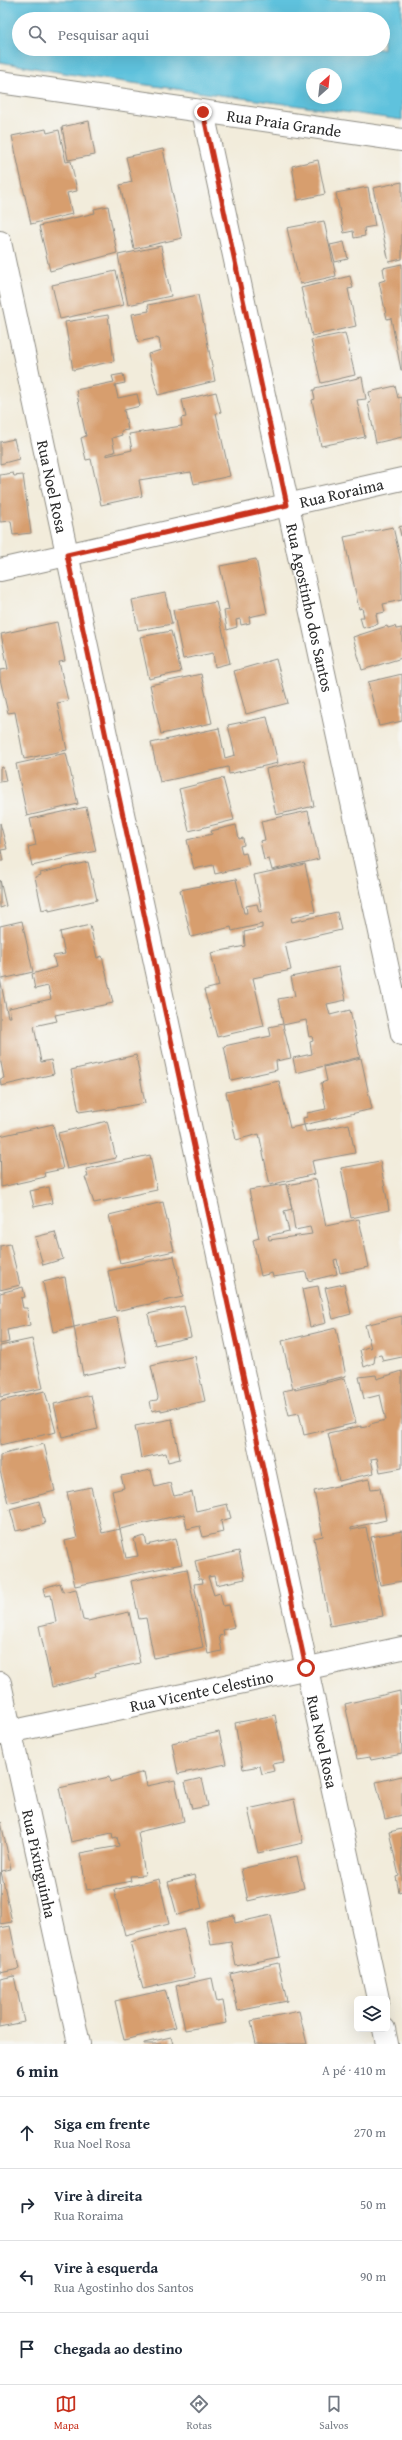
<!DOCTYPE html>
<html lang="pt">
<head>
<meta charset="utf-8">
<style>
	:root { --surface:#fff; --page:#f2f2f3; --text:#1f2937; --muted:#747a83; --line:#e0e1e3; --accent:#c8321e }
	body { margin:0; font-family:"Gentium Book Plus",serif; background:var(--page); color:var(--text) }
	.controls { position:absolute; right:12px; bottom:12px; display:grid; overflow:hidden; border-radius:6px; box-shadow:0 4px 16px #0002 }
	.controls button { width:36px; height:36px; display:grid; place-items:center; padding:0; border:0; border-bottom:1px solid var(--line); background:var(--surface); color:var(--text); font:20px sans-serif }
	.compass { position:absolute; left:306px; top:68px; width:36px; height:36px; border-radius:50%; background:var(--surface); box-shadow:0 4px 16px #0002; rotate:27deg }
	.stop { position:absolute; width:12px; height:12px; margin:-9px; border:3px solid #c8321e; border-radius:50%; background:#fff }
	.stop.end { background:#c8321e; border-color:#fff; box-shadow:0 1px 4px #0008 }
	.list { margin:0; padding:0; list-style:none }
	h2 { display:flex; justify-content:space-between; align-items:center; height:52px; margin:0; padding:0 16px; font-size:17px }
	h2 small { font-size:13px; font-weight:400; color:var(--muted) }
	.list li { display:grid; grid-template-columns:26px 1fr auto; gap:12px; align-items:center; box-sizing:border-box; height:72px; padding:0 16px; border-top:1px solid var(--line) }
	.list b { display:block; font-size:15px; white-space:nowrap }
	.list p { margin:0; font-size:13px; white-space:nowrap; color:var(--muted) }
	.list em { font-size:13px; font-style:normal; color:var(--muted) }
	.icon { flex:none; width:22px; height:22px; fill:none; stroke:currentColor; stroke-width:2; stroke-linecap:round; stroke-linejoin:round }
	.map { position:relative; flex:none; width:402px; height:2044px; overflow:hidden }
	.search { position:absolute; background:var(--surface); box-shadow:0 4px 16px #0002; left:12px; right:12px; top:12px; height:44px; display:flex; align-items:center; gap:10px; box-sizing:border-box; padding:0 14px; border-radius:22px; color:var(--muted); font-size:15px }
	.sheet { height:340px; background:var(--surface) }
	nav { display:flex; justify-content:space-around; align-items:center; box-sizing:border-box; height:56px; border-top:1px solid var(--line); background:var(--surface); font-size:11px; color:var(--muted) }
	nav a { display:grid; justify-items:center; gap:2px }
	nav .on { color:var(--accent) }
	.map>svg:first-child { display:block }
	.water { fill:#5fc2dd; stroke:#457684; fill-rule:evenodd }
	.building { fill:#d79e6e }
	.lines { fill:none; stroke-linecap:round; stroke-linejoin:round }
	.minor-casing { stroke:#8e8c83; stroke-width:24 }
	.minor { stroke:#fff; stroke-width:22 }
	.route { stroke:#c8321e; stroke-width:5 }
	.labels { text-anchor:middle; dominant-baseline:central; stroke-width:4; stroke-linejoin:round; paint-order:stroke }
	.street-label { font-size:16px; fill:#2b2b2b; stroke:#f6f6f2 }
</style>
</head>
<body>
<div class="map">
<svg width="402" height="2044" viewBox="0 0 402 2044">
	<rect width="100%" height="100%" fill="#f6f6f2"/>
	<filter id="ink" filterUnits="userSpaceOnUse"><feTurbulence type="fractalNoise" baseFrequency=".025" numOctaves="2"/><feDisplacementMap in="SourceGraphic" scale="8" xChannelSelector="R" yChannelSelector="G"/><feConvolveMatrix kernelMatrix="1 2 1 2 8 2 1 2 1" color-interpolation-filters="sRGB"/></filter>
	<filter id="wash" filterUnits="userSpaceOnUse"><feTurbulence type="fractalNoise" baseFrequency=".012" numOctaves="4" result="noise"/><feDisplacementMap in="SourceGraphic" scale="16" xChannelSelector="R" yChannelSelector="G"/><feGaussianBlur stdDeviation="0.9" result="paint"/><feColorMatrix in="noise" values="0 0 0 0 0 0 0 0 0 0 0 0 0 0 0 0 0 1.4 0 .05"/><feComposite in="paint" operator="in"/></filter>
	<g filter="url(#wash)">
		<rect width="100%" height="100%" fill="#f2ecdb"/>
		<path class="water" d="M 0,0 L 402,0 L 402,120 L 81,76 L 0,62 ZM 19,19 L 383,19 L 383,49 L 19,49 ZM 312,74 L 336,74 L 336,98 L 312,98 Z"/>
		<g id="blocks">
			<path class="building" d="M 89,121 L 95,155 L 68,160 L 62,127 Z
				M 46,129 L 47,133 L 59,130 L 66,162 L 71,161 L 77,191 L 67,193 L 72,214 L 31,224 L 12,136 Z
				M 163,149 L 182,238 L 134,249 L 120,185 L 132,182 L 126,157 Z
				M 318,160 L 325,194 L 298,200 L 292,166 Z
				M 402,182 L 402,259 L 389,262 L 373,188 Z
				M 368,187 L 375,226 L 364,228 L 365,236 L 354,238 L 353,231 L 344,233 L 336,193 Z
				M 108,206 L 117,253 L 50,271 L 39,226 L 95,213 L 94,209 Z
				M 324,221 L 336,276 L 300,284 L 287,228 Z
				M 344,242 L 348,259 L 335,262 L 330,245 Z
				M 161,246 L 171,296 L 128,305 L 118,255 Z
				M 402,264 L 402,370 L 401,370 L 391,318 L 387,319 L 379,282 L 385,280 L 383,268 Z
				M 116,271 L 124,305 L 60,319 L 52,285 Z
				M 350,276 L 353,288 L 348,289 L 356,326 L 312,336 L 301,288 Z
				M 198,295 L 215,381 L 158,395 L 148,354 L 161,350 L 159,339 L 156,338 L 138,342 L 132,314 L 149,311 L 148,305 Z
				M 108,315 L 114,361 L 73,370 L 65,322 Z
				M 345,333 L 355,375 L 321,383 L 311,340 Z
				M 123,374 L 125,383 L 115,385 L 118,398 L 137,394 L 140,406 L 124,410 L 128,430 L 121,431 L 122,435 L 112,438 L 115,452 L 106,454 L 106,456 L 132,450 L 129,434 L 182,426 L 181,418 L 186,417 L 182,400 L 216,392 L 221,412 L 216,413 L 230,476 L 194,484 L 191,472 L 139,480 L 142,496 L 101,505 L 91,459 L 86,460 L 81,438 L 86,436 L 76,390 L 114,382 L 112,376 Z
				M 362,377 L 366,399 L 357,400 L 365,437 L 321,446 L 312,400 L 315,399 L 313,390 L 315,390 L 315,388 Z
				M 395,386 L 398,398 L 402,397 L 402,437 L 376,443 L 368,403 L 371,402 L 369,392 Z
				M 14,439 L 19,459 L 0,464 L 0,442 Z
				M 13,473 L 14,476 L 23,475 L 31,533 L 13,535 L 11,521 L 0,522 L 0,475 Z
				M 402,526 L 402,536 L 401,536 L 399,527 Z
				M 393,527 L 402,566 L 402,600 L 383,604 L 385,612 L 376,614 L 378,624 L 363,628 L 360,617 L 364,617 L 362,608 L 359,609 L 344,537 Z
				M 256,559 L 267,613 L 249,617 L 250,623 L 241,625 L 240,619 L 236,620 L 237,627 L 227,630 L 224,611 L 229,610 L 220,566 Z
				M 165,593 L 172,624 L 138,630 L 132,600 Z
				M 216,602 L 230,663 L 215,667 L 213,653 L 183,659 L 173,610 Z
				M 57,622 L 65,661 L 59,662 L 68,701 L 57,703 L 67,750 L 24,759 L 15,712 L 8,713 L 0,679 L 0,670 L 8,669 L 1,634 Z
				M 387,626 L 388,628 L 395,626 L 396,629 L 402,628 L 402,658 L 362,670 L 353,637 Z
				M 171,631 L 181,672 L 149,679 L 140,637 Z
				M 276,659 L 288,703 L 246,714 L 234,671 Z
				M 201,674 L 212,723 L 161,734 L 150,685 Z
				M 402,674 L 402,721 L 379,726 L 368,682 Z
				M 267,717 L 278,763 L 229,774 L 228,767 L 160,782 L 151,743 L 219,728 L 225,758 L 235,755 L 228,725 Z
				M 66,753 L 78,804 L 27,816 L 16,764 Z
				M 304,760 L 314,806 L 276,815 L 266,769 Z
				M 3,767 L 6,781 L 0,782 L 0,768 Z
				M 223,778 L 234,820 L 189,831 L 179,789 Z
				M 86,807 L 96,851 L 32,866 L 28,847 L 36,845 L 30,819 Z
				M 308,811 L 319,859 L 272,870 L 269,859 L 264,860 L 260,841 L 265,840 L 261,821 Z
				M 0,823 L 7,849 L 1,850 L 3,861 L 0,861 Z
				M 236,825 L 239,839 L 243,838 L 244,845 L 240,846 L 242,854 L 246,853 L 249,866 L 215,874 L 213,865 L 194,869 L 187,840 L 212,834 L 211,831 Z
				M 88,862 L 97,900 L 49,911 L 49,908 L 42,910 L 35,877 L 41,875 L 40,873 Z
				M 305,864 L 315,912 L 291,918 L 292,922 L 337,912 L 341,930 L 285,943 L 291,970 L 253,978 L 264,1026 L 217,1037 L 204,990 L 219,986 L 211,953 L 245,946 L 244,932 L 262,928 L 262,924 L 232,931 L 231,927 L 191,937 L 180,890 L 236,879 L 244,913 L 247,913 L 246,906 L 257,904 L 259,912 L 262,911 L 254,875 Z
				M 0,880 L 6,906 L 0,908 Z
				M 22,921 L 33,972 L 2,979 L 0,967 L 0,926 Z
				M 90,925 L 97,958 L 102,956 L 113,1003 L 55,1015 L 57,1021 L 34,1026 L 41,1062 L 51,1060 L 54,1074 L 1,1086 L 0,1079 L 4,1078 L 0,1058 L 0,979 L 8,1017 L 11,1017 L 9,1008 L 51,999 L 48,986 L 35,989 L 32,974 L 56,967 L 53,956 L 65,954 L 60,932 Z
				M 339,967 L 346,1000 L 327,1004 L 330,1015 L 350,1010 L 360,1057 L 296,1073 L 293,1058 L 312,1054 L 310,1042 L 313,1041 L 312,1036 L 309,1037 L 306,1020 L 283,1025 L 291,1058 L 276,1061 L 277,1070 L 231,1080 L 224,1046 L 271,1036 L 269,1027 L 283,1024 L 278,999 L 295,996 L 291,977 Z
				M 136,1055 L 145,1103 L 93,1112 L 92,1110 L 79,1112 L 71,1070 Z
				M 361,1058 L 372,1109 L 304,1125 L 303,1118 L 307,1117 L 307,1113 L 326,1109 L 321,1083 L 327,1081 L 324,1067 Z
				M 279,1081 L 290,1128 L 304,1125 L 306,1132 L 349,1124 L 355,1153 L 312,1161 L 315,1174 L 270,1185 L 259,1134 L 236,1140 L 226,1092 Z
				M 107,1121 L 116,1158 L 67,1169 L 58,1133 Z
				M 53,1124 L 63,1169 L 44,1173 L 45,1177 L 1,1187 L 0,1136 Z
				M 150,1155 L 157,1190 L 94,1203 L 85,1177 L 88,1177 L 86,1169 Z
				M 380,1161 L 389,1210 L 351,1218 L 341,1168 Z
				M 316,1179 L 326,1226 L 359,1219 L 369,1267 L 340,1273 L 337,1259 L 334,1260 L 337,1274 L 308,1281 L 306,1272 L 273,1277 L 272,1273 L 261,1276 L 253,1240 L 259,1238 L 249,1190 L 286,1184 L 292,1209 L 284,1211 L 289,1231 L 268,1236 L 269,1240 L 312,1234 L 310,1227 L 295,1230 L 288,1185 Z
				M 49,1187 L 52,1203 L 34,1207 L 30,1191 Z
				M 163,1202 L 174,1251 L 120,1263 L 109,1215 Z
				M 55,1232 L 63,1259 L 43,1265 L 35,1237 Z
				M 10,1244 L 20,1285 L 0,1290 L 0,1246 Z
				M 174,1256 L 183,1297 L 116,1311 L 108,1271 Z
				M 65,1277 L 74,1327 L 53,1332 L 43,1282 Z
				M 344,1284 L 351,1314 L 333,1319 L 325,1288 Z
				M 318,1286 L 326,1323 L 310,1327 L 302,1289 Z
				M 23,1287 L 25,1297 L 21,1298 L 23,1308 L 27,1308 L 30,1325 L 7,1330 L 9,1342 L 0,1344 L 0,1293 Z
				M 184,1306 L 191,1337 L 155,1345 L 148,1314 Z
				M 402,1316 L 402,1357 L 383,1361 L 381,1355 L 375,1356 L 374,1363 L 364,1367 L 360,1350 L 368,1347 L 371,1348 L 365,1325 Z
				M 117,1317 L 127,1366 L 83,1375 L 74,1327 Z
				M 336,1328 L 346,1376 L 294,1388 L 295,1390 L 345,1378 L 356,1423 L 304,1435 L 299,1413 L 289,1415 L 283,1391 L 293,1389 L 282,1341 Z
				M 32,1339 L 43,1388 L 0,1397 L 0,1346 Z
				M 195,1356 L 205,1401 L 161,1411 L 161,1409 L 152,1411 L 150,1401 L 157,1400 L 158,1397 L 151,1366 Z
				M 402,1371 L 402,1468 L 380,1472 L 377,1458 L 371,1459 L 374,1473 L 339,1481 L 328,1433 L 361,1426 L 361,1428 L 370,1426 L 370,1424 L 386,1420 L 380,1395 L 364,1399 L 359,1377 L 376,1375 L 377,1379 Z
				M 45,1391 L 56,1432 L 0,1445 L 0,1401 Z
				M 91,1395 L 98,1429 L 62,1437 L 54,1404 Z
				M 172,1419 L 180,1459 L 168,1462 L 166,1453 L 141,1458 L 135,1426 Z
				M 44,1444 L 55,1491 L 8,1503 L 0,1471 L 0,1455 Z
				M 151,1470 L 155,1487 L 170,1483 L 174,1496 L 192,1492 L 196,1511 L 227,1504 L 231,1518 L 221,1521 L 223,1532 L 203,1537 L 200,1526 L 187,1529 L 184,1514 L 120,1529 L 126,1558 L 138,1556 L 134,1539 L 145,1536 L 147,1545 L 176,1538 L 182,1564 L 75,1586 L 65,1541 L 77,1538 L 67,1492 L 91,1487 L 102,1533 L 120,1529 L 112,1491 L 124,1488 L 121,1476 Z
				M 369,1479 L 371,1489 L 380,1488 L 386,1520 L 351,1528 L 351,1530 L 366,1527 L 383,1616 L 330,1626 L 314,1538 L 323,1536 L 314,1491 Z
				M 39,1501 L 45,1524 L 16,1531 L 10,1509 Z
				M 402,1531 L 402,1581 L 380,1585 L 371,1537 Z
				M 239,1551 L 245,1579 L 216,1585 L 214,1576 L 208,1577 L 214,1595 L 220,1593 L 223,1606 L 229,1605 L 234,1627 L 223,1630 L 224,1635 L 219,1636 L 222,1651 L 208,1654 L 194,1584 L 203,1583 L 202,1579 L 199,1579 L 195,1561 Z
				M 187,1569 L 203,1647 L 154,1658 L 146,1618 L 139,1619 L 131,1581 Z
				M 60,1583 L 63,1592 L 76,1589 L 83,1620 L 88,1621 L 129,1612 L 140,1663 L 95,1673 L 96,1676 L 52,1687 L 39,1626 L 56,1622 L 51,1595 L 45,1596 L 43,1588 Z
				M 400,1691 L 402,1754 L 371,1760 L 370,1757 L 357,1759 L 345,1704 Z
				M 275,1715 L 284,1762 L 272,1764 L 274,1771 L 262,1774 L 260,1766 L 243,1769 L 235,1723 Z
				M 219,1732 L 226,1764 L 178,1774 L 172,1743 Z
				M 144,1772 L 147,1786 L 175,1780 L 184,1821 L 138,1832 L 145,1875 L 130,1876 L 131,1881 L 87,1890 L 80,1853 L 119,1846 L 117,1837 L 113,1838 L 112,1833 L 71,1842 L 59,1788 L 109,1777 L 110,1782 Z
				M 402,1776 L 402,1815 L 385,1819 L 376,1782 Z
				M 202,1778 L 208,1806 L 192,1809 L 185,1782 Z
				M 294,1799 L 303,1843 L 258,1853 L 248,1809 Z
				M 1,1822 L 11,1869 L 1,1871 L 12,1922 L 0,1924 Z
				M 402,1829 L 402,1891 L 399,1892 L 396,1877 L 399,1876 L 389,1832 Z
				M 297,1856 L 304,1888 L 248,1901 L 241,1869 Z
				M 194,1875 L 202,1908 L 177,1915 L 168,1882 Z
				M 159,1879 L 169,1924 L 125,1935 L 114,1890 Z
				M 234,1915 L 235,1923 L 271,1915 L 280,1957 L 236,1966 L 231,1942 L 211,1945 L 206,1921 Z
				M 10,1926 L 19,1969 L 0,1973 L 0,1928 Z
				M 184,1929 L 195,1977 L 143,1989 L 130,1942 Z
				M 278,1963 L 287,2001 L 238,2011 L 230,1974 Z
				M 14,1976 L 24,2022 L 0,2027 L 0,1979 Z
				M 212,1978 L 217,2002 L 223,2001 L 227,2023 L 185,2030 L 176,1986 Z
				M 165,1990 L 176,2027 L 124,2040 L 115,2001 Z
				M 299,2011 L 307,2044 L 256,2044 L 251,2021 Z
				M 171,2037 L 173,2044 L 144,2044 L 144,2043 Z"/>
		</g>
	</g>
	<g filter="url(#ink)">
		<use href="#blocks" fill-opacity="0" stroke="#8e8c83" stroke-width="1"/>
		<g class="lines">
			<defs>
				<g id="minor">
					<path id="s1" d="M 0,82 L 402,140"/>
					<path id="s2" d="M 203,112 L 402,1034"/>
					<path id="s3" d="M 0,242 L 378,1999"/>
					<path id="s4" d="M 0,570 L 402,479"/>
					<path id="s5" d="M 0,1683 L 79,2044"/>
					<path id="s6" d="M 0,1734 L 402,1648"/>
					<path d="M 384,2029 L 387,2044"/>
				</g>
			</defs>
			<use href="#minor" class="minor-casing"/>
			<use href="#minor" class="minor"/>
		</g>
	</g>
	<g class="lines" filter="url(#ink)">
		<path class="route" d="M 203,112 L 287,505 L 67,555 L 306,1668"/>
	</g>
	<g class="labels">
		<g class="street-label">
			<text stroke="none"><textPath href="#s1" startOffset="287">Rua Praia Grande</textPath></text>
			<text stroke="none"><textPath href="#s3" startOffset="250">Rua Noel Rosa</textPath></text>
			<text stroke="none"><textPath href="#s4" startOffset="350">Rua Roraima</textPath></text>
			<text stroke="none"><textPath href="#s2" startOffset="507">Rua Agostinho dos Santos</textPath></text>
			<text stroke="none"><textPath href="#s6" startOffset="206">Rua Vicente Celestino</textPath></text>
			<text stroke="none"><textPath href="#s3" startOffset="1534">Rua Noel Rosa</textPath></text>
			<text stroke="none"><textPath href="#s5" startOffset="185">Rua Pixinguinha</textPath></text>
		</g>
	</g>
</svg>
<div class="controls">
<button><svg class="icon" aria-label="layers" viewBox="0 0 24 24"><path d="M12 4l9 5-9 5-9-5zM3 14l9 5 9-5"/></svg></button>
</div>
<svg class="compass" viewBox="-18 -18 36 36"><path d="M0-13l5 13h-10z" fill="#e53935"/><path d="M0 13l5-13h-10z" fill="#747a83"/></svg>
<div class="stop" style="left:306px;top:1668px"></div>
<div class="stop end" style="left:203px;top:112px"></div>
<div class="search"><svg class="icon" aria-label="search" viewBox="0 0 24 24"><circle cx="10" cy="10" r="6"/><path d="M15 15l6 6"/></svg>Pesquisar aqui</div>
</div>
<section class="sheet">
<h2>6 min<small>A pé · 410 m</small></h2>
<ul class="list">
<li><svg class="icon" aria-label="ahead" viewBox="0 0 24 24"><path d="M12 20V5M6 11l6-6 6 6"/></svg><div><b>Siga em frente</b><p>Rua Noel Rosa</p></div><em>270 m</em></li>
<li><svg class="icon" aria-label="right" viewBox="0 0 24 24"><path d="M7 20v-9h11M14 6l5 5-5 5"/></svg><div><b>Vire à direita</b><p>Rua Roraima</p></div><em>50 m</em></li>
<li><svg class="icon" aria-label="left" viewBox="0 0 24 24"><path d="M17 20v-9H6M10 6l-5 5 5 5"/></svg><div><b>Vire à esquerda</b><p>Rua Agostinho dos Santos</p></div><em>90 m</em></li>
<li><svg class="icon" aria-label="arrive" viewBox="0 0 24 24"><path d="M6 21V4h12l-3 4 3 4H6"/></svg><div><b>Chegada ao destino</b></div></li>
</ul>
</section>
<nav>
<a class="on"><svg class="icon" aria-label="map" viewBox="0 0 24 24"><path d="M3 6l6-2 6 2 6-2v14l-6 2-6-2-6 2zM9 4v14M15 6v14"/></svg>Mapa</a>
<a><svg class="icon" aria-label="directions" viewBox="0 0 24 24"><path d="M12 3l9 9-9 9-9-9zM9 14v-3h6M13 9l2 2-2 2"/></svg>Rotas</a>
<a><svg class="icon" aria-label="saved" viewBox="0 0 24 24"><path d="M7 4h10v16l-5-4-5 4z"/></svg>Salvos</a>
</nav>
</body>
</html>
